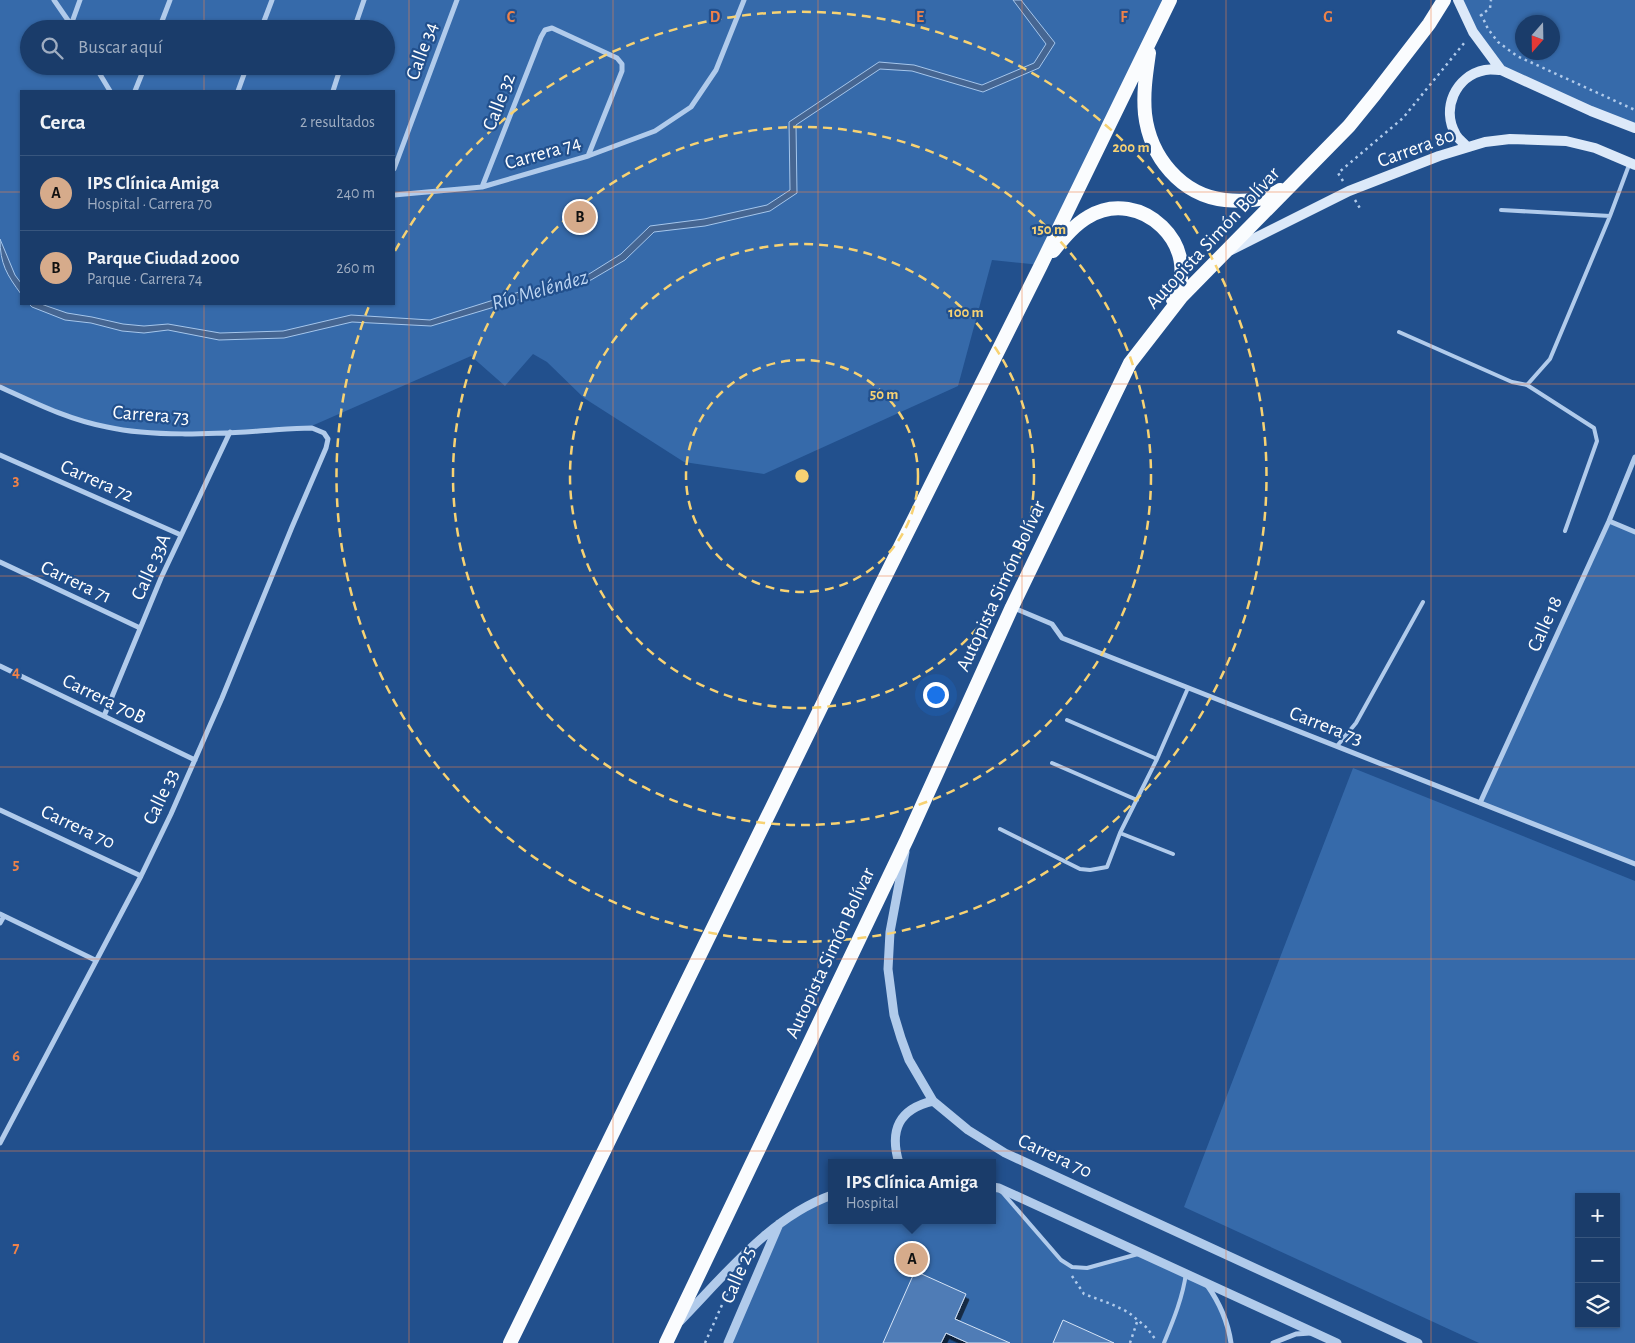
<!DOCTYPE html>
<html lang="es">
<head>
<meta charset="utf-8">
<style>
	:root { --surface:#1a3c6a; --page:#274772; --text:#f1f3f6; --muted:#9fadc1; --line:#38567e; --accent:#d6ab8b }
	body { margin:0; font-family:"Alegreya Sans",sans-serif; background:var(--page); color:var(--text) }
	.controls { position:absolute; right:15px; bottom:15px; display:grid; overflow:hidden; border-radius:0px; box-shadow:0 1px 4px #0004 }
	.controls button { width:45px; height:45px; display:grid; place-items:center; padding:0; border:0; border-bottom:1px solid var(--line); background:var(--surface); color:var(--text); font:25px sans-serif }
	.compass { position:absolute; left:1515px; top:15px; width:45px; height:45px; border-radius:50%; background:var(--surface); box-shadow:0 1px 4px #0004; rotate:200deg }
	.you { position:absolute; left:935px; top:694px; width:18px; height:18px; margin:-12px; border:4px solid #fff; border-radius:50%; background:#1a73e8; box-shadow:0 0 0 8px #1a73e833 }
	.badge { display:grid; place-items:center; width:32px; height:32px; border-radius:50%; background:var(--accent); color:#111; font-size:16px; font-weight:700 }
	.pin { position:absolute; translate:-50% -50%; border:2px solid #fff; box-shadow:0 1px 5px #0006 }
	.popup { position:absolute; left:828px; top:1159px; width:168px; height:65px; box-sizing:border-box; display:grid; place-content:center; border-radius:0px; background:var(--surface); filter:drop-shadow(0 1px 4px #0005); font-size:16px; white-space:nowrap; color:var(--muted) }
	.popup b { font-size:19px; color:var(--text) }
	.popup::after { content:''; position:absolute; left:50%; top:100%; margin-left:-10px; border:10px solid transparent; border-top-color:var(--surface) }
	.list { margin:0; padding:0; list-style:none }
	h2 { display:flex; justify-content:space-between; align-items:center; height:65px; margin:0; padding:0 20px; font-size:21px }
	h2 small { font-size:16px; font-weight:400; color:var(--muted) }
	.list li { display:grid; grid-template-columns:32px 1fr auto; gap:15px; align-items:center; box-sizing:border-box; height:75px; padding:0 20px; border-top:1px solid var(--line) }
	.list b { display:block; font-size:19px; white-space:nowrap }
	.list p { margin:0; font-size:16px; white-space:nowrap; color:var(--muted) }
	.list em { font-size:16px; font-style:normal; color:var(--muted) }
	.icon { flex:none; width:28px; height:28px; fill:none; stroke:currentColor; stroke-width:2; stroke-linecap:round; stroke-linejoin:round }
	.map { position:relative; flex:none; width:1635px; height:1343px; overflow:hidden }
	.search { position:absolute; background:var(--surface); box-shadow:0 1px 4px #0004; left:20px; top:20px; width:375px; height:55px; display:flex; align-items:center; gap:12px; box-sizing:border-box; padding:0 18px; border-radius:28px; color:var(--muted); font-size:19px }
	.panel { position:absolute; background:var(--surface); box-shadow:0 1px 4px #0004; left:20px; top:90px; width:375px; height:215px; border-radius:0px }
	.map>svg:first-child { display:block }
	.green { fill:#366aaa; fill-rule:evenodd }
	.water { fill:#466692; stroke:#a5c6ec }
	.building { fill:#4f7cb6; stroke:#d6e5f8; filter:url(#shadow) }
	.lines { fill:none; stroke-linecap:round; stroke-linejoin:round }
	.path { stroke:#b1cbeb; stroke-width:2.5; stroke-dasharray:2.5 4; stroke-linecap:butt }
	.service { stroke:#b1cbeb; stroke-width:4 }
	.minor { stroke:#b1cbeb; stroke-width:5 }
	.tertiary { stroke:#b1cbeb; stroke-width:9 }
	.secondary { stroke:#dce9f9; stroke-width:10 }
	.trunk { stroke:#fafcfe; stroke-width:14 }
	.grid { fill:none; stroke:#ee8249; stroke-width:1; stroke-opacity:0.55 }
	.ring { fill:none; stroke:#f7d273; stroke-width:2.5; stroke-dasharray:9 6 }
	.labels { text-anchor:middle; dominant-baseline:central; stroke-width:4.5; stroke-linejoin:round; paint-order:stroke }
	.street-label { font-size:20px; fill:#fff; stroke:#22508d }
	.water-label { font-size:21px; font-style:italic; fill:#bdd5f2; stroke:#22508d }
	.grid-label { font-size:16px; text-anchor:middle; font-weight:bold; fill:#ee8249; stroke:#22508d; stroke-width:4.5; stroke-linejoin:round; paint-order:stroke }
	.centre { fill:#f7d273; stroke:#22508d; stroke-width:2.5 }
	.ring-label { font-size:15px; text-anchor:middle; font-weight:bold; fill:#f7d273; stroke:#22508d; stroke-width:4.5; stroke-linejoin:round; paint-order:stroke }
</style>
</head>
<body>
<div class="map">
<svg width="1635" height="1343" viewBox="0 0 1635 1343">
	<defs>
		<filter id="shadow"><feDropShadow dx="3" dy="5.5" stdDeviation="0" flood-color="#0009"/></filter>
	</defs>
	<rect width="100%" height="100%" fill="#22508d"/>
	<path class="green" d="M 0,0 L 1170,0 L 1041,265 L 992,260 L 958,386 L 764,474 L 684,462 L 584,398 L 547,362 L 533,354 L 505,386 L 471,356 L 307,428 L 230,432 L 148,432 L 89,423 L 0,387 ZM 29,29 L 386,29 L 386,66 L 29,66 ZM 21,91 L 394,91 L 394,304 L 21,304 Z
		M 1458,0 L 1635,0 L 1635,128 L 1501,70 ZM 1522,22 L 1552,22 L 1552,52 L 1522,52 Z
		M 1609,521 L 1635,532 L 1635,864 L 1480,803 Z
		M 1353,768 L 1635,881 L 1635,1343 L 1479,1343 L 1184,1207 ZM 1579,1197 L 1616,1197 L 1616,1324 L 1579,1324 Z
		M 992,1187 L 999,1188 L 1061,1260 L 1072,1267 L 1087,1268 L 1142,1253 L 1205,1282 L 1217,1298 L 1231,1343 L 1114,1343 L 1063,1320 L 1053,1343 L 1010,1343 L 955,1319 L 966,1294 L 915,1271 L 883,1343 L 728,1343 L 780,1221 L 832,1195 L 832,1220 L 992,1220 Z"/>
	<path class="water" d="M 1013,0 L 1021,0 L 1055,43 L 1039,68 L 983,92 L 912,71 L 880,69 L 796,125 L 797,193 L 770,211 L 705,226 L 654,232 L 625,260 L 591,280 L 521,299 L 431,326 L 352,322 L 284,338 L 219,340 L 168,330 L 144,333 L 122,331 L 91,323 L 65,320 L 32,307 L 29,304 L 41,304 L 67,313 L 92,317 L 123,324 L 144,326 L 168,324 L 220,333 L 283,331 L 351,315 L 430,320 L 519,292 L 589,274 L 621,254 L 650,226 L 704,219 L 767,205 L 790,190 L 789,122 L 879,62 L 914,65 L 982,85 L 1034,63 L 1046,44 Z
		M 0,239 L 15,275 L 21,283 L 21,294 C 7,275 0,264 0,239 Z"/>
	<path class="building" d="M 915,1271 L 966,1294 L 955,1319 L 1010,1343 L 968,1343 L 946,1333 L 941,1343 L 883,1343 Z
		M 1063,1320 L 1114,1343 L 1053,1343 Z"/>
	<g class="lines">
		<path class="path" d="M 1481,14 L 1488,29 L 1498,42 L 1517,56 L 1635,110
			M 1480,16 L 1490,8 L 1491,0
			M 1343,181 L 1338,173 L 1403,118 L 1465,42
			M 1355,200 L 1361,210
			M 1072,1276 L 1084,1294 L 1111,1304 L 1128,1312 L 1146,1327 L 1156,1340
			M 705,1343 L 730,1287
			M 1130,1343 L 1138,1319"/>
		<path class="service" d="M 1501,210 L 1610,216 L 1629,165
			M 1399,332 L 1512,382 L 1527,385 L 1550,359 L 1610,216
			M 1527,385 L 1594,428 L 1597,441 L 1565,531
			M 1067,720 L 1157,759
			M 1337,746 L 1356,723 L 1423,602
			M 1052,763 L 1137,800
			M 1000,829 L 1080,869 L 1090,870 L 1107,867 L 1120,833 L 1157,759 L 1188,688
			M 1120,833 L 1173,854
			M 1002,1192 L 1061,1260 L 1072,1267 L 1087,1268 L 1138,1254
			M 1164,1343 C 1173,1321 1183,1297 1186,1273"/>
		<path class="minor" d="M 54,0 L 74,29
			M 71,25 L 80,0
			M 159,29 L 170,0
			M 261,29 L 272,0
			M 354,29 L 364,0
			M 95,66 L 110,91
			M 135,91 L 145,66
			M 238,91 L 247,66
			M 333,91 L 341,66
			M 394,169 L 457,0
			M 482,187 L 541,37 L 545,30 L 552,28 L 617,58 L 622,64 L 622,71 L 588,156
			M 394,195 L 482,187 L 588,156 L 655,131 L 691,107 L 716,70 L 744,0
			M 0,387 C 35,403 69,420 107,427 C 152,437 212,434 259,431 C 276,430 294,428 312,428 L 324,433 L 328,439 L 326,448 L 292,527 L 222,698 L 171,814 L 141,876 L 0,1143
			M 0,455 L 181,535
			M 1609,521 L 1635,532
			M 0,562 L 140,628
			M 1014,608 L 1052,624 L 1062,638 L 1635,864
			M 0,666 L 195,760
			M 104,716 L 161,578 L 230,432
			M 1480,803 L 1609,521 L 1635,457
			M 0,810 L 141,876
			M 0,914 L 95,960
			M 0,923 L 4,916
			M 1207,1285 C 1219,1302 1228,1322 1231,1343
			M 1273,1343 L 1296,1334 L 1310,1333"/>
		<path class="tertiary" d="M 905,852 L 890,932 L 888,969 L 894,1015 L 901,1038 L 909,1060 L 933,1101 L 968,1130 L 1005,1153 L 1418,1343
			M 899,1163 C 889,1130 899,1109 933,1101
			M 992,1187 L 999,1188 L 1337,1343
			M 680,1321 C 725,1275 770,1217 832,1195
			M 728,1343 L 779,1224"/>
		<path class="secondary" d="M 1458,0 L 1473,32 L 1501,70 L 1591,111 L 1635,128
			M 1467,147 C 1464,143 1459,140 1456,135 C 1441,109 1455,76 1485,70 C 1490,69 1496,70 1501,70
			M 1231,250 L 1349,191 L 1439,156 L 1485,142 L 1510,139 L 1566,141 L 1595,148 L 1635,165"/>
		<path class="trunk" d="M 1149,53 C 1146,74 1143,93 1145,114 C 1150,157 1181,195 1225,200 C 1244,202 1264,201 1280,190
			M 1053,251 C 1063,239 1074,225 1088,217 C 1140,185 1205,247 1173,300
			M 510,1343 L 872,603 L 1041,265 L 1170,0
			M 666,1343 L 907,839 L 1012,607 L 1130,363 L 1182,296 L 1349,126 L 1375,94 L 1429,24 L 1444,0"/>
	</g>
	<path class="grid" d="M 204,0 L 204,29M 409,0 L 409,1343M 613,0 L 613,1343M 818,0 L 818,1343M 1022,0 L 1022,1343M 1226,0 L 1226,1343M 1431,0 L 1431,1343M 204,66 L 204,91M 0,192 L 21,192M 394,192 L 1635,192M 204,304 L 204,1343M 0,384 L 1635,384M 0,576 L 1635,576M 0,767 L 1635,767M 0,959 L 1635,959M 0,1151 L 1635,1151"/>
	<g class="ring">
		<circle cx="802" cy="476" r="116"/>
		<circle cx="802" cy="476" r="232"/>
		<circle cx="802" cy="476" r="349"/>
		<path d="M395 251A465 465 0 1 1 369 306"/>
	</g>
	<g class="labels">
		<g class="street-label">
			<text transform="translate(422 51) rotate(-70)">Calle 34</text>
			<text transform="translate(499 102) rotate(-69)">Calle 32</text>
			<text transform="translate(1416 148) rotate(-20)">Carrera 80</text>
			<text transform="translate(543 153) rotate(-16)">Carrera 74</text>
			<text transform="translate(1213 238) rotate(-47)">Autopista Simón Bolívar</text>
			<text transform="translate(151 415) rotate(4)">Carrera 73</text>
			<text transform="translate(97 481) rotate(24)">Carrera 72</text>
			<text transform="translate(151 567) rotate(-66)">Calle 33A</text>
			<text transform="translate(76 582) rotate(25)">Carrera 71</text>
			<text transform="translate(1001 586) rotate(-65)">Autopista Simón Bolívar</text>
			<text transform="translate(1545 624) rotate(-66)">Calle 18</text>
			<text transform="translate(104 699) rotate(26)">Carrera 70B</text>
			<text transform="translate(1326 726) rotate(21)">Carrera 73</text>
			<text transform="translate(161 797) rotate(-65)">Calle 33</text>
			<text transform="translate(78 827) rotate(25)">Carrera 70</text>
			<text transform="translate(830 953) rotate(-65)">Autopista Simón Bolívar</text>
			<text transform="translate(1055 1156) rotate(25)">Carrera 70</text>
			<text transform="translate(738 1275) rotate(-67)">Calle 25</text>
		</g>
		<g class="water-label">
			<text transform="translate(540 290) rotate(-16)">Río Meléndez</text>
		</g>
	</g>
	<g class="grid-label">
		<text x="511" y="22">C</text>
		<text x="715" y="22">D</text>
		<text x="920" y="22">E</text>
		<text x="1124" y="22">F</text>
		<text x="1328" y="22">G</text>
		<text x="16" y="485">3</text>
		<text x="16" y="677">4</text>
		<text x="16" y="869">5</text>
		<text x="16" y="1061">6</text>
		<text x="16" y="1253">7</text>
	</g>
	<circle cx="802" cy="476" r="8" class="centre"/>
	<g class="ring-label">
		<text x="1131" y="152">200 m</text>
		<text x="1049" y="234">150 m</text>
		<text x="966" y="317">100 m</text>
		<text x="884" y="399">50 m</text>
	</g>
</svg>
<div class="controls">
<button>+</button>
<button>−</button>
<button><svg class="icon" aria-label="layers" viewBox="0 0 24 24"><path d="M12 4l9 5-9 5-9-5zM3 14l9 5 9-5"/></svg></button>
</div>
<svg class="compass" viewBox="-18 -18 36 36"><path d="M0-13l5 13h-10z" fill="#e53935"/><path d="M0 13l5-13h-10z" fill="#9fadc1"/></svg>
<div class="you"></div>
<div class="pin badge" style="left:912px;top:1259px">A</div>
<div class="popup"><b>IPS Clínica Amiga</b>Hospital</div>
<div class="pin badge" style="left:580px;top:217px">B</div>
<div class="search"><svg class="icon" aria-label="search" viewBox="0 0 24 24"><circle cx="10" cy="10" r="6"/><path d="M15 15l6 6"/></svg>Buscar aquí</div>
<section class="panel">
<h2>Cerca<small>2 resultados</small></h2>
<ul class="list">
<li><span class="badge">A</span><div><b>IPS Clínica Amiga</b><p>Hospital · Carrera 70</p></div><em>240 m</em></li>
<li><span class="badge">B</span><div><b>Parque Ciudad 2000</b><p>Parque · Carrera 74</p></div><em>260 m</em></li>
</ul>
</section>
</div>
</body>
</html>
